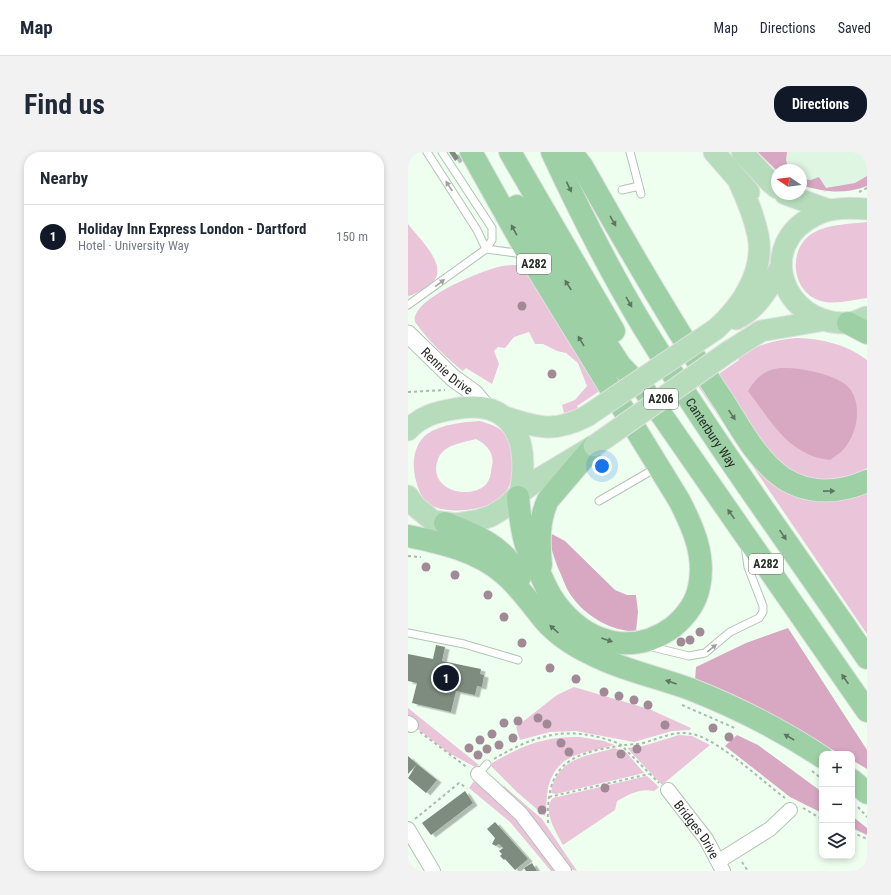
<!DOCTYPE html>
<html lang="en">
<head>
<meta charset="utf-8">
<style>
	:root { --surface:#fff; --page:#f2f2f3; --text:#1f2937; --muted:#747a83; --line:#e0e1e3; --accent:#111827 }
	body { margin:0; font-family:"Roboto Condensed",sans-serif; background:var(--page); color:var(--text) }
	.controls { position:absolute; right:12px; bottom:12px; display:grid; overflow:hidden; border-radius:8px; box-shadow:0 2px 6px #0003 }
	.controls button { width:36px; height:36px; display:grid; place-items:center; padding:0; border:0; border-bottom:1px solid var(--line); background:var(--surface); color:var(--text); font:20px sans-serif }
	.compass { position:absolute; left:363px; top:12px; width:36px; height:36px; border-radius:50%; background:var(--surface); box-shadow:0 2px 6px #0003; rotate:283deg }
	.you { position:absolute; left:194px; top:314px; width:14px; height:14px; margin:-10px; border:3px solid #fff; border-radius:50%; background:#1a73e8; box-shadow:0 0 0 6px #1a73e833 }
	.badge { display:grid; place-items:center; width:26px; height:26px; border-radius:50%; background:var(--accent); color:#fff; font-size:13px; font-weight:700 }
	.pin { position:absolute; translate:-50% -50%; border:2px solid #fff; box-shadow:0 1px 4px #0006 }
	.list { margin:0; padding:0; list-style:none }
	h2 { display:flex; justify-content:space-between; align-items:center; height:52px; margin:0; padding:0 16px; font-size:17px }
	h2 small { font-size:13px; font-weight:400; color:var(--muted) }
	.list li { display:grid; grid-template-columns:26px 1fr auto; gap:12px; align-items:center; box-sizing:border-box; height:64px; padding:0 16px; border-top:1px solid var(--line) }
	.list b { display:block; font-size:15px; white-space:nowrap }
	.list p { margin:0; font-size:13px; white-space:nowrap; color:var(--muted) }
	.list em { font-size:13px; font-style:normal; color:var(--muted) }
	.icon { flex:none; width:22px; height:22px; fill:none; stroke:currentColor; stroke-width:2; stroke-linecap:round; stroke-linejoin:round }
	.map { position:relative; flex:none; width:459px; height:719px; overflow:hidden; border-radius:16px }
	header { display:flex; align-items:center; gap:24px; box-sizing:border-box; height:56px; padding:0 20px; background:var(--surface); border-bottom:1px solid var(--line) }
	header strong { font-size:19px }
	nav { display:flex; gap:22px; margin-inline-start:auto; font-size:14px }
	.intro { display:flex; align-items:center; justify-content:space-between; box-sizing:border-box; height:96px; padding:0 24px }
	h1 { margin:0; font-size:28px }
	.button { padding:10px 18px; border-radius:16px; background:var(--accent); color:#fff; font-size:14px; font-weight:700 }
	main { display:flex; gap:24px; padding:0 24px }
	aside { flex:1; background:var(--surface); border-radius:16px; box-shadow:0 2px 6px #0003 }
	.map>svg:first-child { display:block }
	.built { fill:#dff6e2 }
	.green { fill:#eac4d8; fill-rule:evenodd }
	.forest { fill:#d8a7c2 }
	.building { fill:#7d8c7f; filter:url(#shadow) }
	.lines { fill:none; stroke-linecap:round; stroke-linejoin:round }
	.service-casing { stroke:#b3c3b5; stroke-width:9 }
	.minor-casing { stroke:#b3c3b5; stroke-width:16 }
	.tertiary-casing { stroke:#b3c3b5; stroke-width:19 }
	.primary-casing { stroke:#e1e1e1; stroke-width:23 }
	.trunk-casing { stroke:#e1e1e1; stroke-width:24 }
	.path { stroke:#acb9ad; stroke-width:2; stroke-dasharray:3 3; stroke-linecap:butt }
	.service { stroke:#fff; stroke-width:7 }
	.minor { stroke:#fff; stroke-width:14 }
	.tertiary { stroke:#fff; stroke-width:17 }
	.primary { stroke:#b6dcbc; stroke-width:21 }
	.trunk { stroke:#9ed0a6; stroke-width:22 }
	.primary-bridge-casing { stroke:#e1e1e1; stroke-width:23; stroke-linecap:butt }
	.primary-bridge { stroke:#b6dcbc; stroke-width:21 }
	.tree { fill:#a28996 }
	.oneway { fill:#9da09d }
	.oneway2 { fill:#5c7660 }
	.labels { text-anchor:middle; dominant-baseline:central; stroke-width:3; stroke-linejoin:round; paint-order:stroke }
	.shield { fill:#fff; stroke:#676b67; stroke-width:1 }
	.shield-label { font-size:12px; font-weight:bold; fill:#262c26 }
	.street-label { font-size:13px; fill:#262c26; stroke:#fff }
</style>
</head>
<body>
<header>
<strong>Map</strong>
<nav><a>Map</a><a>Directions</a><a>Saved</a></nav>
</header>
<div class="intro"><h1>Find us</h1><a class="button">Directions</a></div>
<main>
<aside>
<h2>Nearby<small></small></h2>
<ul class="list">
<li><span class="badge">1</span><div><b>Holiday Inn Express London - Dartford</b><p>Hotel · University Way</p></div><em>150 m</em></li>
</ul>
</aside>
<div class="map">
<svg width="459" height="719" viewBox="0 0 459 719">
	<defs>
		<filter id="shadow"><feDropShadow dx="4.5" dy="2.5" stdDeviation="0" flood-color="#0004"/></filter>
	</defs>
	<rect width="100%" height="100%" fill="#eefff0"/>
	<path class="built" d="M 356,0 L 459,0 L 459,26 L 445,34 L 417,40 L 393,29 L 393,18 L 375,18 Z"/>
	<path class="green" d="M 459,70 L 459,146 C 444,148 428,153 413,149 C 383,141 379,96 405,81 C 420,72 442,72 459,70 Z
		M 0,72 C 13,89 48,120 17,136 C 12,139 6,143 0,144 Z
		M 115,113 L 196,236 L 169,254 L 170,257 L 156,261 L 154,253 L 167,248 L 179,234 L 170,211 L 158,201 L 149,199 L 135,192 L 127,192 L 121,180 L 106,185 L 97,196 L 90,195 L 86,199 L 91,212 L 84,232 L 58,216 L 55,219 C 37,205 21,189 7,170 C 2,147 75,118 94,114 C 100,113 108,113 115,113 Z
		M 389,186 C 415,187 438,192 459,208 L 459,316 L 440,328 L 410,332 L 364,312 L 305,226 L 331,208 L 329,205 C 348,193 366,188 389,186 Z
		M 295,230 L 362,325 L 459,338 L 459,482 L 290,234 Z
		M 72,269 C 81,272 90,274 96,281 C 112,297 108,337 89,349 C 73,359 27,365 15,346 C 4,327 0,297 19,282 C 34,272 55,270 72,269 ZM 68,287 C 78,292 87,301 84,314 C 83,319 83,326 79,331 C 66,349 18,340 30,307 C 36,292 54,291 68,287 Z
		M 166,535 L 241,557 L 283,576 L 282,578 L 264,579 L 226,590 L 168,579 L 142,580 L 112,588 L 108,575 L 149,543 Z
		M 0,556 L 71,613 L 67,615 L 41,601 L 3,572 L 0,565 Z
		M 271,583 L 284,584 L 302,593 L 254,633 L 219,596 L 235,594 Z
		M 172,585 L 196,589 L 206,593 C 178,602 149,599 140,636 C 138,645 139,655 137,664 L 109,640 L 83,614 L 84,611 C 116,593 134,585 172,585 Z
		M 206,596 L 218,600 L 236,621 L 148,642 L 143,641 C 149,605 178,605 206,596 Z
		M 239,624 L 251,635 L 246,639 C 231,636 222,642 209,649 L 207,658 L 155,693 C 149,682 133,658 145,646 Z
		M 66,629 L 97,652 L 151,719 L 143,719 L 102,670 L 61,636 Z
		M 96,634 L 134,667 L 169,719 L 162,717 L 130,672 L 94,637 Z"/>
	<path class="forest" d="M 350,0 L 379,0 L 378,8 L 381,18 L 369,19 Z
		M 459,24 L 459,34 C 436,43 416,40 393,33 L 393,27 L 403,28 L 411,25 L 418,36 L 447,31 Z
		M 372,216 C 390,215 422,221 437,232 C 454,245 451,275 440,291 C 436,299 429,303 422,308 C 380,303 364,270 340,239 C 348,226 356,218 372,216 Z
		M 142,381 L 157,389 L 207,438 L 219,443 L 228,443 L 230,460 L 228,479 C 205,480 179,465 165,446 C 158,438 155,426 150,416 C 146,404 141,393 142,381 Z
		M 380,476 L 459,598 L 459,617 L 444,608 L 444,602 L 432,602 L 371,568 L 287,529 L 288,515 L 338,491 Z
		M 329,583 L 350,593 L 414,640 L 414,661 L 382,645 L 317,594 Z
		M 444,664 L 459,676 L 459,683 L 444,676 Z"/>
	<path class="building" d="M 41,0 L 47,0 L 51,6 L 47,9 Z
		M 28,493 L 37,495 L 34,509 L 73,517 L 72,522 L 76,523 L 74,535 L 69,534 L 67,543 L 48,539 L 43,560 L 4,551 L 9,531 L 0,529 L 0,502 L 25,507 Z
		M 0,604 L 9,612 L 0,622 Z
		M 9,612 L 29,628 L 18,641 L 0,626 Z
		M 57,639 L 65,651 L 23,683 L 14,671 Z
		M 87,670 L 120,707 L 107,718 L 97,707 L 96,708 L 92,704 L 94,702 L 91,699 L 95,696 L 91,692 L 88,694 L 84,692 L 87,686 L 79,677 Z
		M 124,711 L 129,719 L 118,719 L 116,716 Z"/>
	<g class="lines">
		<defs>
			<path id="service" d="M 34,0 L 84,76 L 84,88 L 78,97
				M 222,0 L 233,42
				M 214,38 L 231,34
				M 78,97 L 116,102
				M 0,153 L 78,97 L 69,78 L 19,0
				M 191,349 L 248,316
				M 0,481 L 56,492 L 110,508
				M 240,494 L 281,504 L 297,501 L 322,480 L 351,466 L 355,460 L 355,454 L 340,415 L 337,394
				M 70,622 L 79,612"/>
			<g id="minor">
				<path d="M 0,571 L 3,573"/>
				<path d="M 70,622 L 113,662 L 156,719"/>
				<path id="s1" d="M 260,638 L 298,687 L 315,719"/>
				<path d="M 0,677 L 25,719"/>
				<path d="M 311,709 L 362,677 L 382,658"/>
			</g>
			<g id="tertiary">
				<path id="s2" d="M 0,182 L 45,226 L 66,241 L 78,255"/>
			</g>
			<path id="primary" d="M 306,0 L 341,40
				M 334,0 L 363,31 L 369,36
				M 377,42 L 421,58
				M 459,57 C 443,56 423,55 408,63 C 346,92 374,173 439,171 C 445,171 453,167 459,165
				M 328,167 C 350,157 361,135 373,115
				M 308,177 C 334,154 357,119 350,83 C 346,64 339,47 331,30
				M 320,200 L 353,179 L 417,168
				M 97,265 C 131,276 146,281 179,264
				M 0,278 C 13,264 28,260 46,257 C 106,245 122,289 112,341
				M 0,344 L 7,354 L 25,369 L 48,372 L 71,368 L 83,364 L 98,355 L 112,341 L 132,326 L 182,296"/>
			<g id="trunk">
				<path d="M 63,0 L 120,102 L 271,348 C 285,375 298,404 291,435 C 288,451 277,465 265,475 C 227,503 184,493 154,459 C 145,449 139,438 134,426 C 129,415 123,406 119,396 C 113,380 112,362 110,345"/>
				<path d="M 102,0 L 206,179"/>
				<path id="s3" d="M 144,0 C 171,58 200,116 233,171 C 303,286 383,395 459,506"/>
				<path d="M 163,0 L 174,14 C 219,94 265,174 316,250 C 333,277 349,308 375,326 C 401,343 432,341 459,329"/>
				<path d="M 109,54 L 212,213 L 237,239 L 459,559"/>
				<path d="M 440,171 L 459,181"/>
				<path d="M 37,371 C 68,383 96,394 112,425"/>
				<path d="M 0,384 C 33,391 71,399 97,423 C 112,436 124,453 136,468 C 149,483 166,494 183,502 C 214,518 249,525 282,537 C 328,555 373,578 414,605"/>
				<path d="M 133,413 C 131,391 130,369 140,348 L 186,294"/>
				<path d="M 444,628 L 459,641"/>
			</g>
		</defs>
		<use href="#service" class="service-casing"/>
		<use href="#minor" class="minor-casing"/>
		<use href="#tertiary" class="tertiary-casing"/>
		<use href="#primary" class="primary-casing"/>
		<use href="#trunk" class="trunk-casing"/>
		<path class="path" d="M 451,40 L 459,36
			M 0,240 L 37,238
			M 0,404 L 13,405
			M 274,553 L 329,577
			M 12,580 L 60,616
			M 86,607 C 120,587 150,575 190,585 C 198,587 206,589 213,593 L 251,631
			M 404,619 L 414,627
			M 141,645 L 241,622
			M 450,655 L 459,665
			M 395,656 L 414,667
			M 7,667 L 51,631 L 59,636
			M 140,671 C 138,615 158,602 211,594 C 219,592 227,593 235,591 C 254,586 268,577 288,583 C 314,591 354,629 377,646
			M 444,680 L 459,687
			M 334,710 L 340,719"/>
		<use href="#service" class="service"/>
		<use href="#minor" class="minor"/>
		<use href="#tertiary" class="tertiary"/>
		<use href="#primary" class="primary"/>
		<use href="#trunk" class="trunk"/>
		<defs>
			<path id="primary-bridge" d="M 179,264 L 308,177
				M 186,294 L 320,200"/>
		</defs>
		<use href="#primary-bridge" class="primary-bridge-casing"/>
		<use href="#primary-bridge" class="primary-bridge"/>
	</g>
	<g class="tree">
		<circle cx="114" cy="154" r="4.5"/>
		<circle cx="144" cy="222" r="4.5"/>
		<circle cx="18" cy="415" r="4.5"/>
		<circle cx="47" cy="423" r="4.5"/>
		<circle cx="80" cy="443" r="4.5"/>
		<circle cx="96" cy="465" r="4.5"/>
		<circle cx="292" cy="480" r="4.5"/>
		<circle cx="282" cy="488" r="4.5"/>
		<circle cx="273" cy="490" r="4.5"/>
		<circle cx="114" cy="491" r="4.5"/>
		<circle cx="142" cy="516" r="4.5"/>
		<circle cx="168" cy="527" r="4.5"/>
		<circle cx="196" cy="540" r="4.5"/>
		<circle cx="211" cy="544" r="4.5"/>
		<circle cx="226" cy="548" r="4.5"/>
		<circle cx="240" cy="553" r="4.5"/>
		<circle cx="130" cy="566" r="4.5"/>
		<circle cx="110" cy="569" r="4.5"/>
		<circle cx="96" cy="571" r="4.5"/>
		<circle cx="139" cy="572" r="4.5"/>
		<circle cx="257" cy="573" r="4.5"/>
		<circle cx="305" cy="576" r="4.5"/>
		<circle cx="84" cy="582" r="4.5"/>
		<circle cx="321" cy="585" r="4.5"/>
		<circle cx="105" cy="586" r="4.5"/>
		<circle cx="72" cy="588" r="4.5"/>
		<circle cx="153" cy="591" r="4.5"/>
		<circle cx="91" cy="593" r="4.5"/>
		<circle cx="61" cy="596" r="4.5"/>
		<circle cx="79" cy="597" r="4.5"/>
		<circle cx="229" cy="597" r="4.5"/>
		<circle cx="161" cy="600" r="4.5"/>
		<circle cx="213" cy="602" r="4.5"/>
		<circle cx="70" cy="603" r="4.5"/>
		<circle cx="197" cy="636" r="4.5"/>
		<circle cx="134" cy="658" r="4.5"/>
	</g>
	<defs><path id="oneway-solid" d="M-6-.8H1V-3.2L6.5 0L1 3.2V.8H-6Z"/></defs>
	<g class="oneway">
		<use href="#oneway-solid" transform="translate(41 34) rotate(-123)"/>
		<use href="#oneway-solid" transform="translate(32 131) rotate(-37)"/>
		<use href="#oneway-solid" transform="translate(304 496) rotate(-39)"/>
	</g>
	<g class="oneway2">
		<use href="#oneway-solid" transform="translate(161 35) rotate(64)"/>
		<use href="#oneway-solid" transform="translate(205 69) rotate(60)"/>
		<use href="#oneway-solid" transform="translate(106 78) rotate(-119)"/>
		<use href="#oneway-solid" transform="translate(160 133) rotate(-123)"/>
		<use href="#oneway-solid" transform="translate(221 150) rotate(60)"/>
		<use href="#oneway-solid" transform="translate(173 189) rotate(-121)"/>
		<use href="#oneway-solid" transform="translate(324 263) rotate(56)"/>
		<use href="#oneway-solid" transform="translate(421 339) rotate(-1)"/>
		<use href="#oneway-solid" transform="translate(323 362) rotate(-125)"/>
		<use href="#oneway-solid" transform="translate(375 383) rotate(56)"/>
		<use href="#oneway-solid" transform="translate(146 477) rotate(-138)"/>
		<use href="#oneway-solid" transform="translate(199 488) rotate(19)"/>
		<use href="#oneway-solid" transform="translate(437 527) rotate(-125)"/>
		<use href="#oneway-solid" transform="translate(263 530) rotate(-161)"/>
		<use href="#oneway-solid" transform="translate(381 585) rotate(-150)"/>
	</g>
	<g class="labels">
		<g class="shield">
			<rect x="109" y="102" width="34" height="20" rx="3"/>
			<rect x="236" y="237" width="34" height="20" rx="3"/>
			<rect x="341" y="402" width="34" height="20" rx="3"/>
		</g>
		<g class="shield-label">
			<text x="126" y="112">A282</text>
			<text x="253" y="247">A206</text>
			<text x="358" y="412">A282</text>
		</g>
		<g class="street-label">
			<text stroke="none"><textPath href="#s2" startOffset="54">Rennie Drive</textPath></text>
			<text stroke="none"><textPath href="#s3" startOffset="323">Canterbury Way</textPath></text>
			<text stroke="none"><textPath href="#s1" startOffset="49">Bridges Drive</textPath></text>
		</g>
	</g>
</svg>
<div class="controls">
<button>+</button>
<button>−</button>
<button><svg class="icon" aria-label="layers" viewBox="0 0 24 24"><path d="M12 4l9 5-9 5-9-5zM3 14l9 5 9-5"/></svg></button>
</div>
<svg class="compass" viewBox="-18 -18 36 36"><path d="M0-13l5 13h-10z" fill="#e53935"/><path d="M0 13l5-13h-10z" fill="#747a83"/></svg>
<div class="you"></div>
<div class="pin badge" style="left:38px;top:526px">1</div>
</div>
</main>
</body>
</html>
